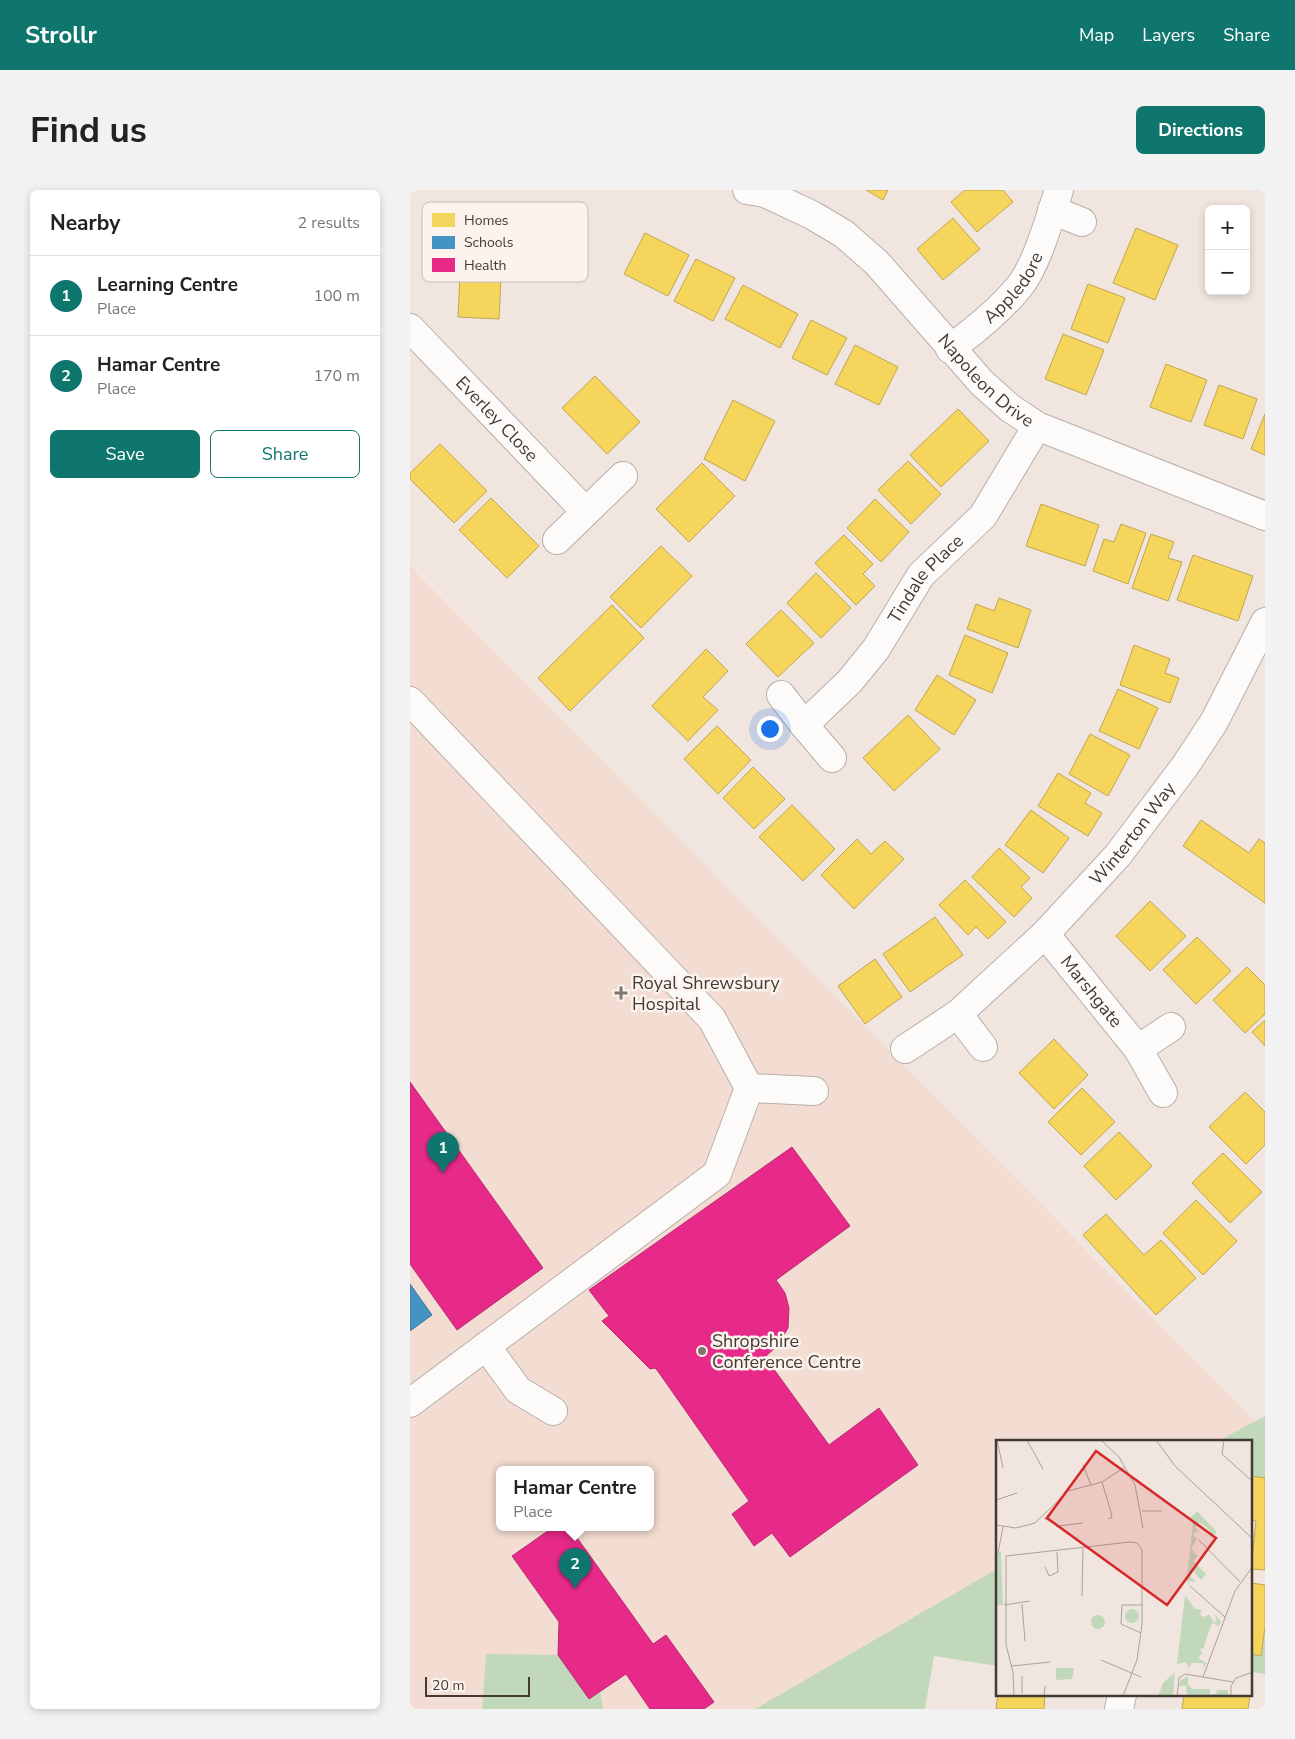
<!DOCTYPE html>
<html lang="en">
<head>
<meta charset="utf-8">
<style>
	:root { --surface:#fff; --page:#f2f2f2; --text:#222; --muted:#767676; --line:#e0e0e0; --accent:#0f766e }
	body { margin:0; font-family:"Nunito Sans",sans-serif; background:var(--page); color:var(--text) }
	.controls { position:absolute; right:15px; top:15px; display:grid; overflow:hidden; border-radius:8px; box-shadow:0 2px 8px #0003 }
	.controls button { width:45px; height:45px; display:grid; place-items:center; padding:0; border:0; border-bottom:1px solid var(--line); background:var(--surface); color:var(--text); font:25px sans-serif }
	.scale { position:absolute; left:15px; bottom:12px; width:105px; box-sizing:border-box; padding-left:5px; border:2px solid #433a35; border-top:0; font-size:14px; line-height:18px; white-space:nowrap; color:#433a35; -webkit-text-stroke:4px #fcf3ee; paint-order:stroke }
	.you { position:absolute; left:359px; top:538px; width:18px; height:18px; margin:-12px; border:4px solid #fff; border-radius:50%; background:#1a73e8; box-shadow:0 0 0 8px #1a73e833 }
	.badge { display:grid; place-items:center; width:32px; height:32px; border-radius:50%; background:var(--accent); color:#fff; font-size:16px; font-weight:700 }
	.pin { position:absolute; translate:-50% -41px; filter:drop-shadow(0 1px 2px #0008) }
	.pin::after { content:''; position:absolute; top:26px; width:18px; height:15px; background:inherit; clip-path:polygon(0 0,100% 0,50% 100%) }
	.popup { position:absolute; left:86px; top:1276px; width:158px; height:65px; box-sizing:border-box; display:grid; place-content:center; border-radius:8px; background:var(--surface); filter:drop-shadow(0 1px 4px #0005); font-size:16px; white-space:nowrap; color:var(--muted) }
	.popup b { font-size:19px; color:var(--text) }
	.popup::after { content:''; position:absolute; left:50%; top:100%; margin-left:-10px; border:10px solid transparent; border-top-color:var(--surface) }
	.list { margin:0; padding:0; list-style:none }
	h2 { display:flex; justify-content:space-between; align-items:center; height:65px; margin:0; padding:0 20px; font-size:21px }
	h2 small { font-size:16px; font-weight:400; color:var(--muted) }
	.list li { display:grid; grid-template-columns:32px 1fr auto; gap:15px; align-items:center; box-sizing:border-box; height:80px; padding:0 20px; border-top:1px solid var(--line) }
	.list b { display:block; font-size:19px; white-space:nowrap }
	.list p { margin:0; font-size:16px; white-space:nowrap; color:var(--muted) }
	.list em { font-size:16px; font-style:normal; color:var(--muted) }
	.actions { display:flex; gap:10px; padding:15px 20px }
	.actions a { flex:1; padding:11px 0; border:1px solid var(--accent); border-radius:8px; text-align:center; font-size:18px; color:var(--accent) }
	.actions .main { background:var(--accent); color:#fff }
	.map { position:relative; flex:none; width:855px; height:1519px; overflow:hidden; border-radius:8px }
	header { display:flex; align-items:center; gap:30px; box-sizing:border-box; height:70px; padding:0 25px; background:var(--accent); color:#fff }
	header strong { font-size:24px }
	nav { display:flex; gap:28px; margin-inline-start:auto; font-size:18px }
	.intro { display:flex; align-items:center; justify-content:space-between; box-sizing:border-box; height:120px; padding:0 30px }
	h1 { margin:0; font-size:35px }
	.button { padding:12px 22px; border-radius:8px; background:var(--accent); color:#fff; font-size:18px; font-weight:700 }
	main { display:flex; gap:30px; padding:0 30px }
	aside { flex:1; background:var(--surface); border-radius:8px; box-shadow:0 2px 8px #0003 }
	.map>svg:first-child { display:block }
	.built { fill:#f3ddd2; fill-rule:evenodd }
	.green { fill:#c2d8bb }
	.homes { fill:#f6d55c; stroke:#c0a650 }
	.schools { fill:#4393c3; stroke:#437898 }
	.health { fill:#e7298a; stroke:#b62e70 }
	.lines { fill:none; stroke-linecap:round; stroke-linejoin:round }
	.minor-casing { stroke:#b8afaa; stroke-width:30 }
	.minor { stroke:#fdfbfa; stroke-width:28 }
	.poi-dot { fill:#807670; stroke:#fcf3ee; stroke-width:2 }
	.labels { text-anchor:middle; dominant-baseline:central; stroke-width:5; stroke-linejoin:round; paint-order:stroke }
	.street-label { font-size:18px; fill:#433a35; stroke:#fcf3ee }
	.poi-label { font-size:18px; fill:#433a35; stroke:#fcf3ee; text-anchor:start }
	.inset-road { fill:none; stroke:#aba19b; stroke-width:1 }
	.view { fill:#d62828; fill-opacity:0.15; stroke:#d62828; stroke-width:2.5 }
	.inset-edge { fill:none; stroke:#433a35; stroke-width:2.5 }
	.key { fill:#fcf3ee; stroke:#c4bcb6; stroke-width:1 }
	.key-label { font-size:14px; fill:#433a35 }
</style>
</head>
<body>
<header>
<strong>Strollr</strong>
<nav><a>Map</a><a>Layers</a><a>Share</a></nav>
</header>
<div class="intro"><h1>Find us</h1><a class="button">Directions</a></div>
<main>
<aside>
<h2>Nearby<small>2 results</small></h2>
<ul class="list">
<li><span class="badge">1</span><div><b>Learning Centre</b><p>Place</p></div><em>100 m</em></li>
<li><span class="badge">2</span><div><b>Hamar Centre</b><p>Place</p></div><em>170 m</em></li>
</ul>
<div class="actions"><a class="main">Save</a><a>Share</a></div>
</aside>
<div class="map">
<svg width="855" height="1519" viewBox="0 0 855 1519">
	<rect width="100%" height="100%" fill="#f1e5df"/>
	<path class="built" d="M 0,376 L 845,1231 L 808,1251 L 588,1252 L 587,1379 L 345,1519 L 0,1519 ZM 90,1280 L 240,1280 L 240,1338 L 90,1338 Z"/>
	<path class="green" d="M 855,1226 L 855,1288 L 841,1286 L 841,1252 L 808,1251 Z
		M 587,1379 L 587,1476 L 524,1466 L 515,1519 L 345,1519 Z
		M 855,1437 L 855,1484 L 841,1482 L 841,1464 L 850,1466 Z
		M 76,1464 L 148,1465 L 179,1509 L 190,1502 L 193,1519 L 72,1519 Z"/>
	<path class="homes" d="M 456,0 L 478,0 L 473,10 Z
		M 555,0 L 593,0 L 603,12 L 567,42 L 541,12 Z
		M 52,17 L 91,20 L 89,59 L 50,56 Z
		M 543,28 L 570,59 L 533,90 L 507,59 Z
		M 726,38 L 768,55 L 745,110 L 703,93 Z
		M 235,43 L 279,65 L 258,106 L 214,84 Z
		M 51,65 L 92,66 L 89,129 L 48,127 Z
		M 286,69 L 325,88 L 303,131 L 264,111 Z
		M 678,94 L 715,108 L 698,153 L 661,139 Z
		M 333,95 L 388,124 L 370,158 L 315,129 Z
		M 401,130 L 437,148 L 417,185 L 382,168 Z
		M 653,144 L 694,160 L 676,205 L 635,189 Z
		M 445,155 L 488,177 L 469,215 L 425,194 Z
		M 756,174 L 797,190 L 781,232 L 740,217 Z
		M 185,186 L 230,232 L 197,264 L 152,218 Z
		M 809,195 L 847,209 L 833,249 L 794,235 Z
		M 323,210 L 365,231 L 335,291 L 294,269 Z
		M 548,219 L 579,251 L 531,297 L 500,265 Z
		M 855,224 L 855,265 L 841,259 Z
		M 30,254 L 77,301 L 44,333 L 0,289 L 0,283 Z
		M 498,271 L 531,304 L 501,334 L 468,300 Z
		M 292,273 L 325,306 L 279,352 L 246,319 Z
		M 81,308 L 129,356 L 97,388 L 49,340 Z
		M 465,309 L 499,342 L 471,372 L 437,338 Z
		M 631,314 L 689,335 L 675,376 L 616,356 Z
		M 711,334 L 736,343 L 718,394 L 683,381 L 694,349 L 704,352 Z
		M 741,344 L 764,352 L 758,368 L 772,372 L 758,411 L 722,398 Z
		M 434,345 L 463,374 L 453,384 L 465,396 L 446,415 L 405,373 Z
		M 251,356 L 282,386 L 231,438 L 200,407 Z
		M 783,365 L 843,386 L 828,431 L 767,410 Z
		M 406,383 L 441,418 L 411,448 L 377,413 Z
		M 589,408 L 621,420 L 608,458 L 557,439 L 566,414 L 584,421 Z
		M 202,415 L 234,448 L 160,521 L 128,488 Z
		M 371,420 L 404,453 L 368,487 L 336,454 Z
		M 555,445 L 598,463 L 582,503 L 539,485 Z
		M 724,455 L 760,469 L 755,483 L 769,488 L 760,513 L 710,495 Z
		M 296,459 L 318,481 L 293,507 L 308,520 L 278,551 L 242,516 Z
		M 527,485 L 566,510 L 544,545 L 505,520 Z
		M 708,499 L 748,518 L 729,559 L 689,541 Z
		M 498,525 L 530,559 L 484,601 L 453,568 Z
		M 307,536 L 341,570 L 308,604 L 274,569 Z
		M 680,544 L 720,565 L 698,606 L 659,584 Z
		M 343,577 L 375,609 L 344,639 L 313,608 Z
		M 648,583 L 681,603 L 675,613 L 692,623 L 678,646 L 628,616 Z
		M 382,615 L 425,659 L 393,691 L 349,647 Z
		M 621,620 L 659,648 L 633,683 L 595,655 Z
		M 791,630 L 839,663 L 849,649 L 855,653 L 855,713 L 773,656 Z
		M 447,649 L 461,664 L 475,651 L 494,669 L 444,719 L 411,685 Z
		M 589,658 L 620,688 L 611,697 L 622,708 L 604,727 L 562,687 Z
		M 555,690 L 596,732 L 578,749 L 566,737 L 558,745 L 529,715 Z
		M 740,711 L 776,746 L 740,781 L 706,746 Z
		M 525,727 L 553,765 L 500,802 L 473,764 Z
		M 787,747 L 821,781 L 786,814 L 753,780 Z
		M 465,769 L 492,807 L 455,834 L 428,796 Z
		M 837,777 L 855,795 L 855,824 L 835,843 L 803,810 Z
		M 855,830 L 855,856 L 842,842 Z
		M 644,849 L 678,885 L 644,919 L 609,883 Z
		M 672,898 L 705,932 L 671,965 L 638,932 Z
		M 835,902 L 855,922 L 855,955 L 836,974 L 799,937 Z
		M 709,942 L 742,976 L 706,1010 L 674,976 Z
		M 813,963 L 852,1002 L 820,1033 L 782,993 Z
		M 786,1010 L 827,1051 L 793,1085 L 753,1043 Z
		M 696,1024 L 734,1065 L 751,1050 L 786,1088 L 746,1125 L 673,1045 Z
		M 841,1286 L 855,1288 L 855,1380 L 841,1379 L 846,1331 L 841,1330 Z
		M 841,1393 L 855,1395 L 855,1437 L 851,1466 L 841,1464 Z
		M 588,1504 L 635,1505 L 634,1519 L 586,1519 Z
		M 774,1505 L 840,1505 L 838,1519 L 772,1519 Z"/>
	<path class="schools" d="M 0,1094 L 22,1125 L 0,1141 Z"/>
	<path class="health" d="M 0,892 L 133,1078 L 47,1140 L 0,1074 Z
		M 382,957 L 440,1036 L 366,1090 L 375,1103 L 379,1118 L 378,1138 L 368,1155 L 355,1167 L 419,1255 L 469,1218 L 508,1275 L 380,1367 L 362,1343 L 344,1356 L 322,1324 L 339,1311 L 247,1180 L 245,1178 L 240,1179 L 192,1131 L 199,1126 L 179,1100 Z
		M 142,1338 L 160,1338 L 243,1454 L 256,1445 L 304,1512 L 294,1519 L 240,1519 L 216,1484 L 179,1509 L 148,1465 L 149,1432 L 102,1366 Z"/>
	<g class="lines">
		<defs>
			<g id="minor">
				<path id="s1" d="M 337,0 L 355,3 L 402,25 L 434,44 L 467,73 L 572,193 L 600,218 L 627,236 L 855,326"/>
				<path d="M 642,20 L 672,32"/>
				<path id="s2" d="M 0,138 L 175,321"/>
				<path id="s3" d="M 540,159 C 565,140 589,121 609,97 C 627,75 640,27 649,0"/>
				<path d="M 147,350 L 213,286"/>
				<path id="s4" d="M 371,505 L 394,535 L 440,491 L 466,459 L 511,385 L 573,326 L 627,236"/>
				<path d="M 0,511 L 302,829 L 339,898 L 307,984 L 0,1213"/>
				<path d="M 394,535 L 422,568"/>
				<path id="s5" d="M 635,744 L 728,859 L 753,903"/>
				<path d="M 548,824 L 573,857"/>
				<path id="s6" d="M 495,859 L 548,824 L 635,744 L 708,665 L 775,576 L 804,532 L 855,432"/>
				<path d="M 728,859 L 761,837"/>
				<path d="M 339,898 L 404,901"/>
				<path d="M 76,1156 L 108,1200 L 143,1221"/>
				<path d="M 709,1519 L 712,1505"/>
			</g>
		</defs>
		<use href="#minor" class="minor-casing"/>
		<use href="#minor" class="minor"/>
	</g>
	<g class="poi-dot">
		<path d="M208.5 795.5h5v5h5v5h-5v5h-5v-5h-5v-5h5z"/>
		<circle cx="292" cy="1161" r="5"/>
	</g>
	<g class="labels">
		<g class="street-label">
			<text stroke="none"><textPath href="#s3" startOffset="89">Appledore</textPath></text>
			<text stroke="none"><textPath href="#s1" startOffset="312">Napoleon Drive</textPath></text>
			<text stroke="none"><textPath href="#s2" startOffset="126">Everley Close</textPath></text>
			<text stroke="none"><textPath href="#s4" startOffset="229">Tindale Place</textPath></text>
			<text stroke="none"><textPath href="#s6" startOffset="315">Winterton Way</textPath></text>
			<text stroke="none"><textPath href="#s5" startOffset="74">Marshgate</textPath></text>
		</g>
		<g class="poi-label">
			<text x="222" y="793">Royal Shrewsbury<tspan x="222" dy="21">Hospital</tspan></text>
			<text x="302" y="1151">Shropshire<tspan x="302" dy="21">Conference Centre</tspan></text>
		</g>
	</g>
	<g transform="translate(586 1250)">
		<rect width="256" height="256" fill="#f1e5df"/>
		<path d="M 201,71 L 221,92 L 215,98 L 214,91 L 208,85 L 203,83 L 200,86 L 201,90 L 205,89 L 197,94 L 201,99 L 195,109 L 202,116 L 197,121 L 210,134 L 205,140 L 197,131 L 194,136 L 200,142 L 193,141 L 193,145 L 191,139 L 197,81 L 194,78 ZM 5,111 L 7,165 L 0,165 L 0,112 ZM 189,155 L 199,169 L 206,170 L 204,175 L 209,177 L 213,174 L 218,183 L 221,180 L 218,173 L 225,182 L 223,186 L 216,183 L 207,209 L 204,208 L 206,213 L 202,218 L 210,223 L 208,228 L 207,223 L 196,223 L 193,228 L 190,222 L 181,224 ZM129 176a7 7 0 1 1 14 0a7 7 0 1 1-14 0ZM95 182a7 7 0 1 1 14 0a7 7 0 1 1-14 0ZM 60,228 L 78,228 L 76,239 L 60,240 ZM 179,232 L 177,256 L 162,256 L 167,243 ZM 192,236 L 192,245 L 197,249 L 214,249 L 214,254 L 220,254 L 221,250 L 232,250 L 232,256 L 191,256 L 190,245 L 183,247 L 184,241 Z" fill="#c2d8bb"/>
		<path class="inset-road" d="M 1,0 L 7,28M 31,0 L 47,29M 105,0 L 123,17 L 139,45 L 147,88M 160,0 L 179,26 L 257,99M 228,0 L 226,14 L 257,42M 87,25 L 95,45M 106,42 L 115,72 L 116,78 L 112,78M 0,60 L 21,53M 146,71 L 166,71M 48,78 L 62,86 L 87,83M 0,85 L 20,88 L 39,83 L 72,51 L 106,42 L 129,27M 203,100 L 244,142M 2,113 L 7,87M 49,127 L 53,136 L 62,132 L 61,112M 194,146 L 229,177M 86,156 L 87,108M 26,164 L 29,201M 8,165 L 34,161M 145,193 L 125,184 L 126,165 L 147,165M 105,220 L 145,237M 16,226 L 54,222M 207,237 L 239,151 L 257,126M 26,253 L 26,236M 18,256 L 17,232 L 10,205 L 10,116 L 134,102 L 141,103 L 146,110 L 146,184 L 141,220 L 127,256M 33,256 L 48,256 L 49,246M 181,256 L 183,238 L 189,234 L 237,242M 235,256 L 235,246 L 240,238 L 257,232"/>
		<path class="view" d="M 100,11 L 220,98 L 171,165 L 51,78 Z"/>
		<rect width="256" height="256" class="inset-edge"/>
	</g>
	<rect x="12" y="12" width="166" height="80" rx="8" class="key"/>
	<rect x="22" y="23" width="23" height="14" fill="#f6d55c"/>
	<rect x="22" y="46" width="23" height="13" fill="#4393c3"/>
	<rect x="22" y="68" width="23" height="14" fill="#e7298a"/>
	<g class="key-label">
		<text x="54" y="35">Homes</text>
		<text x="54" y="57">Schools</text>
		<text x="54" y="80">Health</text>
	</g>
</svg>
<div class="controls">
<button>+</button>
<button>−</button>
</div>
<div class="scale">20 m</div>
<div class="you"></div>
<div class="pin badge" style="left:33px;top:983px">1</div>
<div class="pin badge" style="left:165px;top:1399px">2</div>
<div class="popup"><b>Hamar Centre</b>Place</div>
</div>
</main>
</body>
</html>
